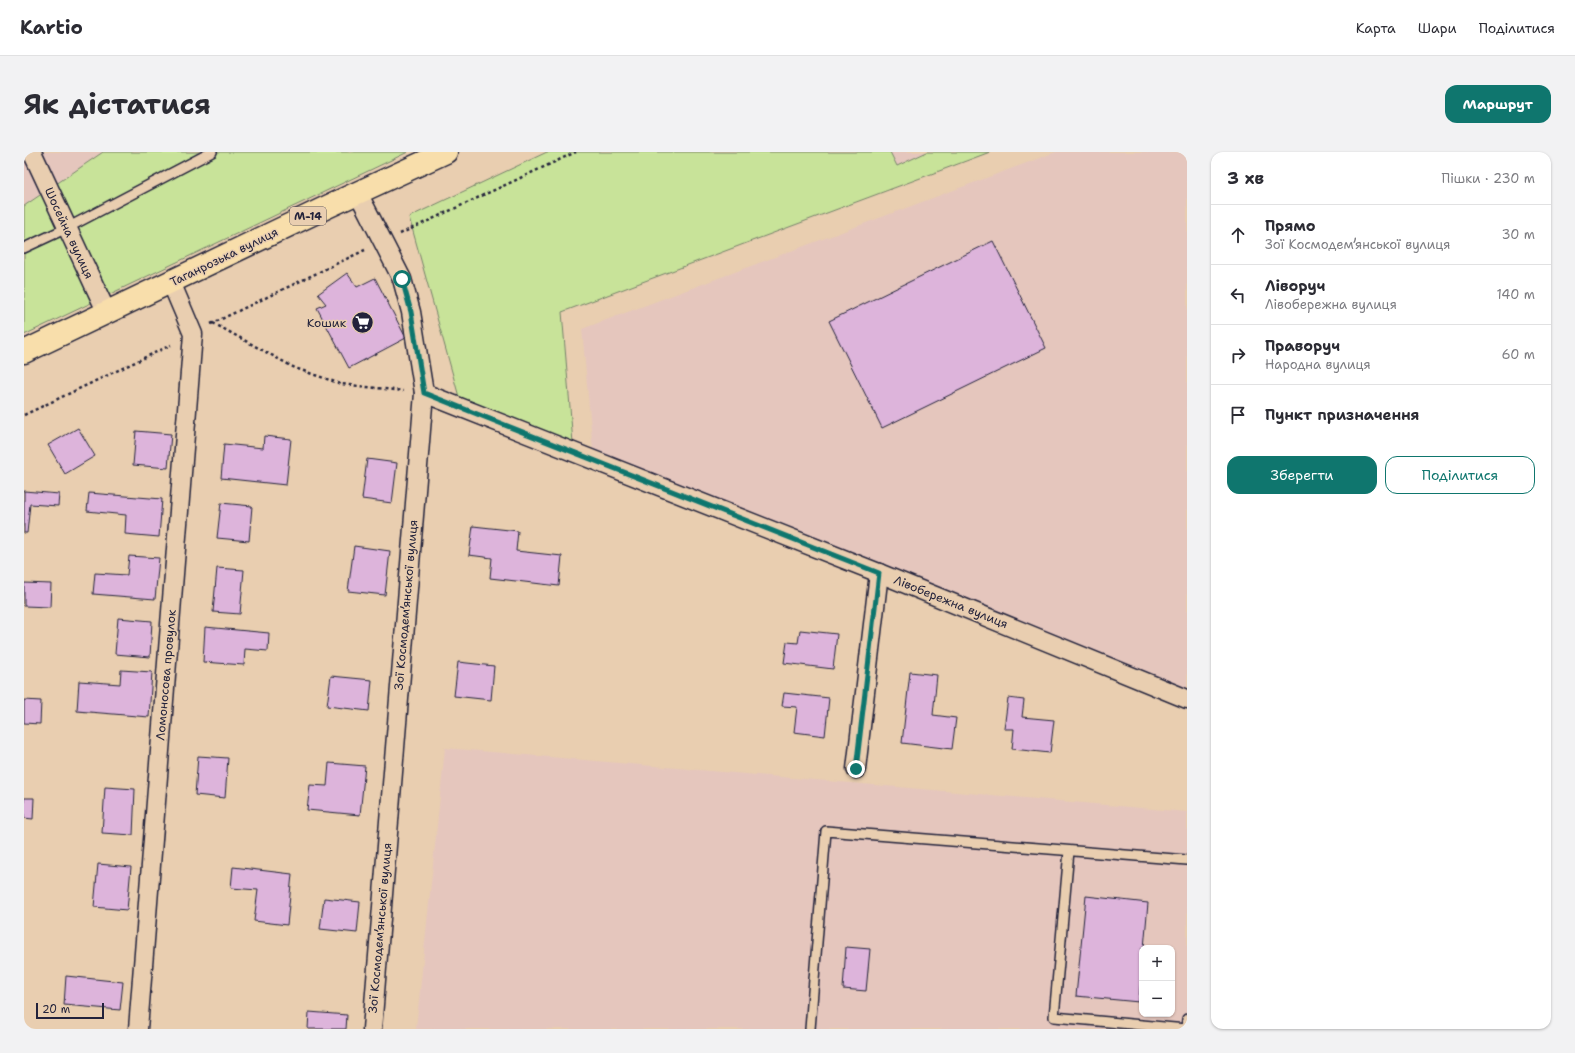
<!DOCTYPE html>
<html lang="uk">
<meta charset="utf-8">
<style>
body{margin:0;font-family:"Shantell Sans",sans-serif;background:#f2f2f3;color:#2b2b33}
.controls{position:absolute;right:12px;bottom:12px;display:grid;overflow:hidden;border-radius:8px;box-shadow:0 1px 3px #0004}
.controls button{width:36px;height:36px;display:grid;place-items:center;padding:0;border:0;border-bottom:1px solid #e1e1e2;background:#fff;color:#2b2b33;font:20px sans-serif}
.scale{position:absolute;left:12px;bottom:10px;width:68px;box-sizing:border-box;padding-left:4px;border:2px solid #22223b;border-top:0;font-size:11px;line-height:14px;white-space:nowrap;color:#22223b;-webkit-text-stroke:3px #e9ceb0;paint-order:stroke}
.stop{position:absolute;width:12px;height:12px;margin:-9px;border:3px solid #0f766e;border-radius:50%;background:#fff}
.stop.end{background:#0f766e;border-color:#fff;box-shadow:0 1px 4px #0008}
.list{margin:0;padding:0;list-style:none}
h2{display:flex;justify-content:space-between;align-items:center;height:52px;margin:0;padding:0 16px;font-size:17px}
h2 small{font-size:13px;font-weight:400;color:#7c7c81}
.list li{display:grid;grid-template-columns:26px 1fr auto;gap:12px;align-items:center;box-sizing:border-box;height:60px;padding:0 16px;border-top:1px solid #e1e1e2}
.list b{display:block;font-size:15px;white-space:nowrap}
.list p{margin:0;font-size:13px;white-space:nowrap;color:#7c7c81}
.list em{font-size:13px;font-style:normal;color:#7c7c81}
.actions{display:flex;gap:8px;padding:12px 16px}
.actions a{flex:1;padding:9px 0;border:1px solid #0f766e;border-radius:12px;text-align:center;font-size:14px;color:#0f766e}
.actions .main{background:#0f766e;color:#fff}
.icon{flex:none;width:22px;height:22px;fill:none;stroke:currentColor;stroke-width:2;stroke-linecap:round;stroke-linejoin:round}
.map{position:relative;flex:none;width:1163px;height:877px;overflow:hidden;border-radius:12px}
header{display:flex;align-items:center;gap:24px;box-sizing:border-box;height:56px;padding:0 20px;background:#fff;border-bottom:1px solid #e1e1e2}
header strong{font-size:19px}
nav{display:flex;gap:22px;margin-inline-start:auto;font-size:14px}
.intro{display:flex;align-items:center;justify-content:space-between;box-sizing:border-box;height:96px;padding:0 24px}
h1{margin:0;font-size:28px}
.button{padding:10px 18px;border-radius:12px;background:#0f766e;color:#fff;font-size:14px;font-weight:700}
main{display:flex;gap:24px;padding:0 24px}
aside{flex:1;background:#fff;border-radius:12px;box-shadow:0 1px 3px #0004}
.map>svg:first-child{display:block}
.built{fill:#e5c6bd;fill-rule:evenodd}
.green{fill:#c8e399;stroke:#75826a}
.building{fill:#ddb4db;stroke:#22223b}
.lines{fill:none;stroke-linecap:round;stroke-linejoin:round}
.service-casing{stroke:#22223b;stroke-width:12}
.minor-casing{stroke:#22223b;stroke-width:21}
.trunk-casing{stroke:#22223b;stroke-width:25}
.path{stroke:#22223b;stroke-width:2.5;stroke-dasharray:3 3;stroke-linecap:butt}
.service{stroke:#e9ceb0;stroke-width:9}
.minor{stroke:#e9ceb0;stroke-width:18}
.trunk{stroke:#f8deab;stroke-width:22}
.route{stroke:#0f766e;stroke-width:5}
.labels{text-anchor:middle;stroke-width:3;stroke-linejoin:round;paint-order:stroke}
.shield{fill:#e9ceb0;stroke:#5e565e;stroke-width:1}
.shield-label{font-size:11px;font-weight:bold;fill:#22223b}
.street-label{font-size:12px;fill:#22223b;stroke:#e9ceb0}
.poi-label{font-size:12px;fill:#22223b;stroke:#e9ceb0;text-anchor:end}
</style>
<header>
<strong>Kartio</strong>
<nav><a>Карта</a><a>Шари</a><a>Поділитися</a></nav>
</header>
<div class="intro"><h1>Як дістатися</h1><a class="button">Маршрут</a></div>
<main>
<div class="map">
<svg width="1163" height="877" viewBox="0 0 1163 877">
<rect width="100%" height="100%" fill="#e9ceb0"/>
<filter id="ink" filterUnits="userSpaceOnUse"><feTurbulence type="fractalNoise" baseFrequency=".025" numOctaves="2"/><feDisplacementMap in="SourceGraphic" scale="8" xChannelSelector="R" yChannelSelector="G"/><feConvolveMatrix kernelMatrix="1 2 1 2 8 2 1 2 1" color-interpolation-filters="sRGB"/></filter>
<g filter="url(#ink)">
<g class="built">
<path d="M0 0H79L0 54Z"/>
<path d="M866 0H903L873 14Z"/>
<path d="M1032 0H1163V538L569 299 558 177Z"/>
<path d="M421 596 1163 660V877H392ZM1118 796H1148V862H1118Z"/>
</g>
<g class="green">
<path d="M79 0H384L0 183V54Z"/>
<path d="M523 0H866L873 14 903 0H966L538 160 549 291 435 245 385 65Z"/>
</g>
<g class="building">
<path d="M969 89 1022 196 858 276 805 169Z"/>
<path d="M323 121 333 135 351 126 382 186 325 216 293 156 302 152 294 142Z"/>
<path d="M54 276 71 304 41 322 24 293Z"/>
<path d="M112 279 147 282 144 316 109 313Z"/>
<path d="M240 284 267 287 262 333 197 326 200 292 239 296Z"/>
<path d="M343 307 373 311 368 351 338 347Z"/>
<path d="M0 339 35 342 34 354 6 352 3 381H0Z"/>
<path d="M65 341 138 347 135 385 101 382 102 363 63 359Z"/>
<path d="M197 351 228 354 225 389 193 386Z"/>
<path d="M449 374 494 379 492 399 538 404 535 434 466 426 468 406 445 403Z"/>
<path d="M330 394 366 399 361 443 324 439Z"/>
<path d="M105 404 135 406 131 447 69 442 71 421 103 423Z"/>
<path d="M193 416 220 418 216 462 189 460Z"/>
<path d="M0 431 27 432 26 455 0 454Z"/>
<path d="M94 466 128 469 126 505 91 502Z"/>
<path d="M181 475 245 481 244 499 221 497 220 513 179 510Z"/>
<path d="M776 478 813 482 809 517 760 511 763 490 774 491Z"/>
<path d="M434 510 470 514 467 548 430 544Z"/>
<path d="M97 518 128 520 125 565 53 559 55 529 96 532Z"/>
<path d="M886 520 913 523 909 563 932 566 928 597 878 591Z"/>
<path d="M307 524 348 528 345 559 303 554Z"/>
<path d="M760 541 805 546 801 584 770 580 773 555 758 554Z"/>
<path d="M984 546 1000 548 998 565 1030 568 1026 601 988 597 990 577H980Z"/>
<path d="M0 548 17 549 16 572 0 571Z"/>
<path d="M174 604 204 606 201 646 171 643Z"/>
<path d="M305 611 341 614 336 663 283 658 286 633 303 634Z"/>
<path d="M81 635 111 637 109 683 78 681Z"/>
<path d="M0 646H10L9 667 0 666Z"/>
<path d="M74 712 107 715 103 758 70 755Z"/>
<path d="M209 715 268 722 263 773 230 769 234 738 207 736Z"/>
<path d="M1062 744 1124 751 1120 796H1118V815L1115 850 1052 844Z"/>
<path d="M300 746 336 750 333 781 296 777Z"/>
<path d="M822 795 846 797 842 839 819 837Z"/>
<path d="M42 824 99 830 96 858 40 853Z"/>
<path d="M285 860 323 863 322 877H284Z"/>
</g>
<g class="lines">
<defs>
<g id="service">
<path d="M0 96 43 76 188 0"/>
<path d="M1045 699 1030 865 1162 877 1163 867"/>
<path d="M786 877 802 679 1163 708"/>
</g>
<g id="minor">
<path d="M8 0 83 161"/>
<path d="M334 41 378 127 387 160 400 241 348 877"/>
<path d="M400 241 855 421 1163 547"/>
<path d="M832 617 855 421"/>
<path d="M114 877 169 182 147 130"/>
</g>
<path id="trunk" d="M0 200 305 54 422 0"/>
</defs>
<use href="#service" class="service-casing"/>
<use href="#minor" class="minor-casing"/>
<use href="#trunk" class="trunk-casing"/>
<g class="path">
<path d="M376 82 552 0"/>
<path d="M189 171 271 216 317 232 379 239"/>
<path d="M187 172 341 98"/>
<path d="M0 263 147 193"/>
</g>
<use href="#service" class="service"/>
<use href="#minor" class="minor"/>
<use href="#trunk" class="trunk"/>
</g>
</g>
<g class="lines" filter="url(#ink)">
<path class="route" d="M378 127 387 160 400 241 855 421 832 617"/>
</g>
<defs>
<symbol id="supermarket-disc" viewBox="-11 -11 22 22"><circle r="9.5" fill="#22223b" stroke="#e9ceb0"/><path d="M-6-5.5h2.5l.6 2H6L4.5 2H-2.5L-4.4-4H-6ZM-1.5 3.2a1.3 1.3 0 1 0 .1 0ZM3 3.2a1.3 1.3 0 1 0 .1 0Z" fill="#fff"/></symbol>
</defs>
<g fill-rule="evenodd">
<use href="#supermarket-disc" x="326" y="158" width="25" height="25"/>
</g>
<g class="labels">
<rect class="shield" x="266" y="55" width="36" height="18" rx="3"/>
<g class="shield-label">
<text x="284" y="68">М-14</text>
</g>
<g class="street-label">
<text transform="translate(45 81) rotate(65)" y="4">Шосейна вулиця</text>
<text transform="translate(200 105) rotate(-26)" y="4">Таганрозька вулиця</text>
<text transform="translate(927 450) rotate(22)" y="4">Лівобережна вулиця</text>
<text transform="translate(382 453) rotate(-85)" y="4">Зої Космодем’янської вулиця</text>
<text transform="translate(142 523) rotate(-85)" y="4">Ломоносова провулок</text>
<text transform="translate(356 776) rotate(-85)" y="4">Зої Космодем’янської вулиця</text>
</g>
<g class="poi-label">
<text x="322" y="175">Кошик</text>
</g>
</g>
</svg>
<div class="controls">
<button>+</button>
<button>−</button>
</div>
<div class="scale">20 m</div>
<div class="stop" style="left:378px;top:127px"></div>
<div class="stop end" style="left:832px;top:617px"></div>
</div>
<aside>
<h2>3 хв<small>Пішки · 230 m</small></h2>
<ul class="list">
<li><svg class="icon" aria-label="ahead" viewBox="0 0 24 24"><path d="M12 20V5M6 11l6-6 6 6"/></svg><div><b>Прямо</b><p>Зої Космодем’янської вулиця</p></div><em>30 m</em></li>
<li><svg class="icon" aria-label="left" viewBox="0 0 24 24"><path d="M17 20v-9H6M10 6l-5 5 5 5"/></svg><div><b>Ліворуч</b><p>Лівобережна вулиця</p></div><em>140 m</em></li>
<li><svg class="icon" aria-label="right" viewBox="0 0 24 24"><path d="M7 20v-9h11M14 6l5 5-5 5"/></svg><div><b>Праворуч</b><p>Народна вулиця</p></div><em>60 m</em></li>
<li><svg class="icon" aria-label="arrive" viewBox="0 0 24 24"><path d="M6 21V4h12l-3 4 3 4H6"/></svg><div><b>Пункт призначення</b></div></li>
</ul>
<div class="actions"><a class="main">Зберегти</a><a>Поділитися</a></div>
</aside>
</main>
